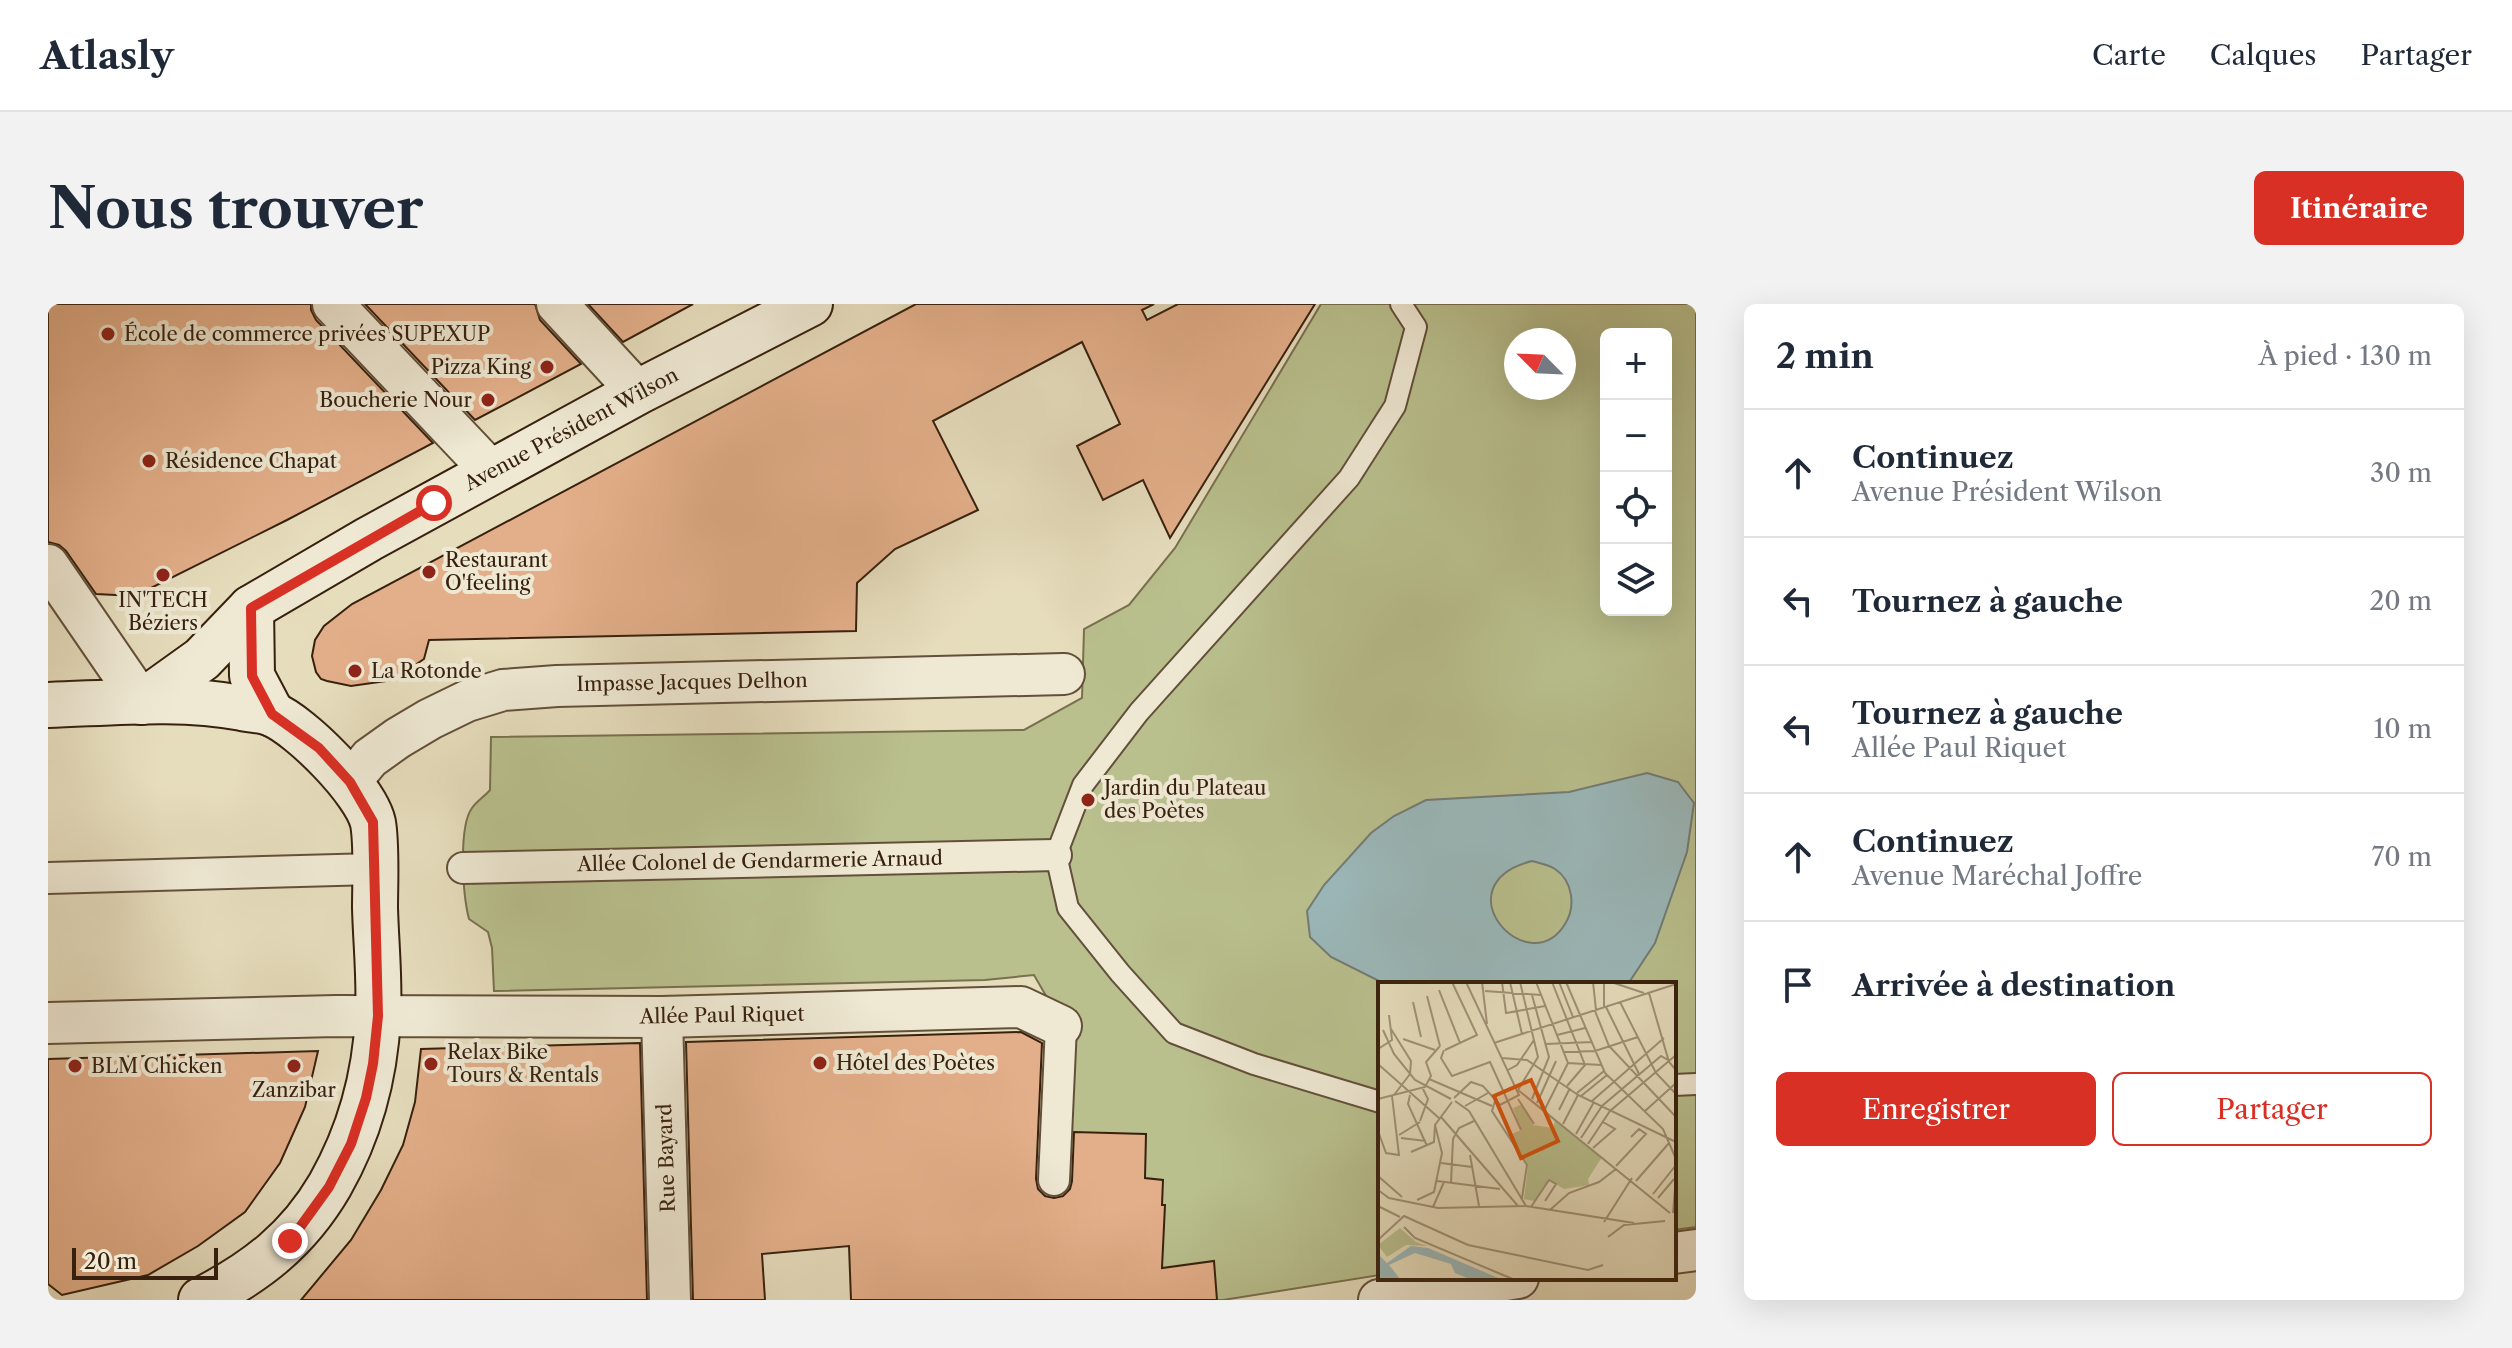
<!DOCTYPE html>
<html lang="fr">
<meta charset="utf-8">
<style>
body{margin:0;font-family:"Libre Caslon Text",serif;background:#f2f2f3;color:#1f2937}
.controls{position:absolute;right:24px;top:24px;display:grid;overflow:hidden;border-radius:12px;box-shadow:0 8px 32px #0002}
.controls button{width:72px;height:72px;display:grid;place-items:center;padding:0;border:0;border-bottom:2px solid #e0e1e3;background:#fff;color:#1f2937;font:40px sans-serif}
.compass{position:absolute;left:1456px;top:24px;width:72px;height:72px;border-radius:50%;background:#fff;box-shadow:0 8px 32px #0002;rotate:294deg}
.scale{position:absolute;left:24px;bottom:20px;width:146px;box-sizing:border-box;padding-left:8px;border:4px solid #37210e;border-top:0;font-size:22px;line-height:28px;white-space:nowrap;color:#37210e;-webkit-text-stroke:6px #efe9d4;paint-order:stroke}
.stop{position:absolute;width:24px;height:24px;margin:-18px;border:6px solid #d93025;border-radius:50%;background:#fff}
.stop.end{background:#d93025;border-color:#fff;box-shadow:0 2px 8px #0008}
.list{margin:0;padding:0;list-style:none}
h2{display:flex;justify-content:space-between;align-items:center;height:104px;margin:0;padding:0 32px;font-size:34px}
h2 small{font-size:26px;font-weight:400;color:#747a83}
.list li{display:grid;grid-template-columns:52px 1fr auto;gap:24px;align-items:center;box-sizing:border-box;height:128px;padding:0 32px;border-top:2px solid #e0e1e3}
.list b{display:block;font-size:30px;white-space:nowrap}
.list p{margin:0;font-size:26px;white-space:nowrap;color:#747a83}
.list em{font-size:26px;font-style:normal;color:#747a83}
.actions{display:flex;gap:16px;padding:24px 32px}
.actions a{flex:1;padding:18px 0;border:2px solid #d93025;border-radius:12px;text-align:center;font-size:28px;color:#d93025}
.actions .main{background:#d93025;color:#fff}
.icon{flex:none;width:44px;height:44px;fill:none;stroke:currentColor;stroke-width:2;stroke-linecap:round;stroke-linejoin:round}
.map{position:relative;flex:none;width:1648px;height:996px;overflow:hidden;border-radius:12px}
header{display:flex;align-items:center;gap:48px;box-sizing:border-box;height:112px;padding:0 40px;background:#fff;border-bottom:2px solid #e0e1e3}
header strong{font-size:38px}
nav{display:flex;gap:44px;margin-inline-start:auto;font-size:28px}
.intro{display:flex;align-items:center;justify-content:space-between;box-sizing:border-box;height:192px;padding:0 48px}
h1{margin:0;font-size:56px}
.button{padding:20px 36px;border-radius:12px;background:#d93025;color:#fff;font-size:28px;font-weight:700}
main{display:flex;gap:48px;padding:0 48px}
aside{flex:1;background:#fff;border-radius:12px;box-shadow:0 8px 32px #0002}
.map>svg:first-child{display:block}
.green{fill:#b9c08e;stroke:#78704e;stroke-width:2;fill-rule:evenodd}
.water{fill:#9bb9bb;stroke:#737c76;stroke-width:2;fill-rule:evenodd}
.building{fill:#e3af8a;stroke:#37210e;stroke-width:2}
.lines{fill:none;stroke-linecap:round;stroke-linejoin:round}
.service-casing{stroke:#63503a;stroke-width:24}
.pedestrian-casing{stroke:#63503a;stroke-width:34}
.minor-casing{stroke:#63503a;stroke-width:44}
.secondary-casing{stroke:#37210e;stroke-width:48}
.service{stroke:#efe9d4;stroke-width:20}
.pedestrian{stroke:#efe9d4;stroke-width:30}
.minor{stroke:#efe9d4;stroke-width:40}
.secondary{stroke:#efe9d4;stroke-width:44}
.route{stroke:#d93025;stroke-width:10}
.poi-dot{fill:#8f2418;stroke:#efe9d4;stroke-width:3}
.labels{text-anchor:middle;stroke-width:8;stroke-linejoin:round;paint-order:stroke}
.poi-label{font-size:20px;fill:#37210e;stroke:#efe9d4;text-anchor:start}
.street-label{font-size:20px;fill:#37210e;stroke:#efe9d4}
.inset-road{fill:none;stroke:#a09277;stroke-width:2}
.view{fill:#d6530c;fill-opacity:0.15;stroke:#d6530c;stroke-width:4}
.inset-edge{fill:none;stroke:#37210e;stroke-width:4}
</style>
<header>
<strong>Atlasly</strong>
<nav><a>Carte</a><a>Calques</a><a>Partager</a></nav>
</header>
<div class="intro"><h1>Nous trouver</h1><a class="button">Itinéraire</a></div>
<main>
<div class="map">
<svg width="1648" height="996" viewBox="0 0 1648 996">
<rect width="100%" height="100%" fill="#e6ddbd"/>
<filter id="stains"><feTurbulence type="fractalNoise" baseFrequency=".0025" numOctaves="4"/><feColorMatrix values="0 0 0 0 .2 0 0 0 0 .09 0 0 0 0 .02 0 0 0 .5 -.17"/></filter>
<radialGradient id="worn" r=".72"><stop offset=".6" stop-color="#630" stop-opacity="0"/><stop offset="1" stop-color="#630" stop-opacity=".3"/></radialGradient>
<path class="green" d="M1273 0H1648V923L1626 926V680H1332V971L1175 996H1018L1025 748 1028 707 1005 704 986 671 937 676 446 687 444 644 440 628 421 615C415 592 410 523 424 504 429 497 437 492 442 486L443 433 976 426 1034 394 1036 325 1081 301 1127 244ZM1558 30H1618V306H1558ZM1468 36H1516V84H1468Z"/>
<path class="water" d="M1599 469 1630 478 1646 499 1639 548 1607 639 1580 680H1337L1283 653 1262 633 1259 607 1276 581 1323 529 1346 512 1378 496 1521 488ZM1484 557C1492 559 1501 561 1507 565 1525 577 1528 603 1517 620 1480 680 1391 581 1484 557Z"/>
<g class="building">
<path d="M0 0H263V6L268 16 385 139 239 216 87 292 48 290 18 247 11 241 0 238Z"/>
<path d="M317 0H487L492 16 533 60 427 116Z"/>
<path d="M540 0H645L575 38Z"/>
<path d="M868 0H1106L1094 6 1099 16 1130 0H1267L1122 234 1095 176 1055 196 1029 142 1072 120 1034 38 885 117 930 206 847 245 809 279 808 327 381 336 376 355 345 376 303 382 279 377 273 375 268 368 264 352 267 336 276 322 304 300Z"/>
<path d="M973 728 994 739 988 875 990 885 997 892 1006 894 1015 892 1022 885 1024 877 1026 828 1098 830 1097 874 1115 876 1114 901H1117L1114 964 1166 957 1169 996H803L801 942 714 950 717 996H645L638 738Z"/>
<path d="M592 739 599 996H253L303 936 333 886 355 841 367 798 373 745Z"/>
<path d="M270 747 257 803 232 859 197 908 150 942 100 971 14 991 0 980V755Z"/>
</g>
<g class="lines">
<defs>
<g id="service">
<path d="M1626 781 1648 780"/>
<path d="M1332 798 1206 760 1126 729 1072 669 1020 604 1008 551 1035 481 1091 408 1301 174 1347 102 1368 23 1353 0"/>
</g>
<g id="pedestrian">
<path d="M415 564 1008 551"/>
<path d="M0 574 326 565"/>
<path d="M1006 876 1013 722"/>
</g>
<g id="minor">
<path d="M285 0 444 168"/>
<path d="M509 0 590 88"/>
<path d="M0 261 94 398"/>
<path d="M302 478 322 454 350 434 382 415 419 397 455 386 509 382 1016 370"/>
<path d="M614 713 622 996"/>
<path d="M0 719 288 712 614 713 973 703 1013 722"/>
<path d="M1626 949 1648 946"/>
<path d="M1331 996 1470 974"/>
</g>
<g id="secondary">
<path d="M203 304 204 372 224 410"/>
<path d="M94 398 154 355 203 304 321 235 590 88 762 0"/>
<path d="M0 401C64 399 131 392 194 404 203 406 215 406 224 410 253 422 318 487 325 519 329 541 327 581 327 604 328 640 332 677 330 713 327 772 311 830 282 881 250 936 208 968 153 996"/>
</g>
</defs>
<use href="#service" class="service-casing"/>
<use href="#pedestrian" class="pedestrian-casing"/>
<use href="#minor" class="minor-casing"/>
<use href="#secondary" class="secondary-casing"/>
<use href="#service" class="service"/>
<use href="#pedestrian" class="pedestrian"/>
<use href="#minor" class="minor"/>
<use href="#secondary" class="secondary"/>
</g>
<g class="lines">
<path class="route" d="M242 937 281 883 303 840 318 794 325 760 330 712 325 518 302 478 271 444 224 410 204 372 203 304 386 199"/>
</g>
<g class="poi-dot">
<circle cx="60" cy="30" r="8"/>
<circle cx="499" cy="63" r="8"/>
<circle cx="440" cy="96" r="8"/>
<circle cx="101" cy="157" r="8"/>
<circle cx="381" cy="268" r="8"/>
<circle cx="115" cy="271" r="8"/>
<circle cx="307" cy="367" r="8"/>
<circle cx="1040" cy="496" r="8"/>
<circle cx="772" cy="759" r="8"/>
<circle cx="383" cy="760" r="8"/>
<circle cx="27" cy="762" r="8"/>
<circle cx="246" cy="762" r="8"/>
</g>
<g class="labels">
<g class="poi-label">
<text x="76" y="37">École de commerce privées SUPEXUP</text>
<text x="483" y="70" text-anchor="end">Pizza King</text>
<text x="424" y="103" text-anchor="end">Boucherie Nour</text>
<text x="117" y="164">Résidence Chapat</text>
<text x="397" y="263">Restaurant<tspan x="397" dy="23">O'feeling</tspan></text>
<text x="115" y="303" text-anchor="middle">IN'TECH<tspan x="115" dy="23">Béziers</tspan></text>
<text x="323" y="374">La Rotonde</text>
<text x="1056" y="491">Jardin du Plateau<tspan x="1056" dy="23">des Poètes</tspan></text>
<text x="399" y="755">Relax Bike<tspan x="399" dy="23">Tours &amp; Rentals</tspan></text>
<text x="788" y="766">Hôtel des Poètes</text>
<text x="43" y="769">BLM Chicken</text>
<text x="246" y="793" text-anchor="middle">Zanzibar</text>
</g>
<g class="street-label">
<text transform="translate(523 125) rotate(-28)" y="7">Avenue Président Wilson</text>
<text transform="translate(644 378) rotate(-1)" y="7">Impasse Jacques Delhon</text>
<text transform="translate(712 557) rotate(-1)" y="7">Allée Colonel de Gendarmerie Arnaud</text>
<text transform="translate(674 711) rotate(-1)" y="7">Allée Paul Riquet</text>
<text transform="translate(618 854) rotate(-92)" y="7">Rue Bayard</text>
</g>
</g>
<g transform="translate(1330 678)">
<rect width="298" height="298" fill="#e6ddbd"/>
<path d="M144 122 155 143 175 146 177 138 224 175 210 197 211 203 186 207 172 198 156 219 146 217 150 184 132 153 143 148 135 126ZM22 246 38 260 49 264 28 263 9 275 0 263Z" fill="#b9c08e"/>
<path d="M33 264 50 266 125 298H94L77 291 73 282 37 271 11 283 23 298H0V272L9 281Z" fill="#9bb9bb"/>
<path class="inset-road" d="M104 0 109 42M124 0 128 31 167 24M132 0 144 52M158 0 190 81M174 0 207 83 189 104M181 0 195 35M188 0 227 91 285 147 298 177M215 0 218 28M226 0V25M233 0 266 11M61 8 82 61M107 9 163 13M271 11 291 80 298 88M154 13 171 75 154 117M49 14 62 64M35 20 43 55M242 20 278 91 298 112M228 25 261 92M217 29 231 64 298 135M13 47 33 79 32 92 16 113M5 48 16 72 37 98 73 117M179 53 207 46M25 57 57 68M116 61 298 2M168 62 214 60M0 67 14 58 11 33M66 68 63 76 74 94 112 80 143 148M67 68 99 53 74 0M186 70 217 69 260 55M124 76 149 78 200 113 298 160M190 81 223 83M0 82 61 136M130 88 139 83 156 58M51 97 114 124M140 108 160 75 142 0M140 108 292 231M199 111 226 89M32 113 30 122 49 164M203 114 229 93M76 116 93 100 105 104 122 123 141 113 88 0M0 117 47 105 53 94 48 80 62 64M140 117 156 142M77 119 91 129 148 224M117 119 114 129 149 183 144 216M214 119 286 56M159 121 178 79M87 124 110 111M167 127 190 81M181 128 192 106M267 129 298 101M63 135 140 224M42 139 50 117 44 105M185 142 200 113M0 149 8 171 21 173 14 114M198 152 216 120M21 153 42 140M23 156 48 159M203 156 224 124 283 74 290 78M210 162 232 129 298 73M215 166 237 147 225 140M33 170 56 160 57 143M92 173 101 224M63 181 94 185M238 184 268 152 261 147 253 155M0 194 24 215M59 199 122 207M258 199 291 161M73 201 75 157 81 146 96 139M0 208 11 216 60 226 148 224 256 241M275 212 298 183M280 216 296 197M39 218 56 210 64 171 57 143 74 120M0 224 22 235M55 225 66 200M153 225 171 198 178 202 167 219M172 228 191 211 221 200 238 187M295 231 298 196M226 240 254 196M26 245 37 256 137 298M230 255 246 243 287 239M0 258 26 234 90 263 210 288 225 283"/>
<path class="view" d="M153 98 180 159 143 176 116 114Z"/>
<rect width="298" height="298" class="inset-edge"/>
</g>
<rect width="100%" height="100%" filter="url(#stains)"/>
<rect width="100%" height="100%" fill="url(#worn)"/>
</svg>
<div class="controls">
<button>+</button>
<button>−</button>
<button><svg class="icon" aria-label="locate" viewBox="0 0 24 24"><circle cx="12" cy="12" r="6"/><path d="M12 2v4M12 18v4M2 12h4M18 12h4"/></svg></button>
<button><svg class="icon" aria-label="layers" viewBox="0 0 24 24"><path d="M12 4l9 5-9 5-9-5zM3 14l9 5 9-5"/></svg></button>
</div>
<svg class="compass" viewBox="-18 -18 36 36"><path d="M0-13l5 13h-10z" fill="#e53935"/><path d="M0 13l5-13h-10z" fill="#747a83"/></svg>
<div class="scale">20 m</div>
<div class="stop" style="left:386px;top:199px"></div>
<div class="stop end" style="left:242px;top:937px"></div>
</div>
<aside>
<h2>2 min<small>À pied · 130 m</small></h2>
<ul class="list">
<li><svg class="icon" aria-label="ahead" viewBox="0 0 24 24"><path d="M12 20V5M6 11l6-6 6 6"/></svg><div><b>Continuez</b><p>Avenue Président Wilson</p></div><em>30 m</em></li>
<li><svg class="icon" aria-label="left" viewBox="0 0 24 24"><path d="M17 20v-9H6M10 6l-5 5 5 5"/></svg><div><b>Tournez à gauche</b></div><em>20 m</em></li>
<li><svg class="icon" aria-label="left" viewBox="0 0 24 24"><path d="M17 20v-9H6M10 6l-5 5 5 5"/></svg><div><b>Tournez à gauche</b><p>Allée Paul Riquet</p></div><em>10 m</em></li>
<li><svg class="icon" aria-label="ahead" viewBox="0 0 24 24"><path d="M12 20V5M6 11l6-6 6 6"/></svg><div><b>Continuez</b><p>Avenue Maréchal Joffre</p></div><em>70 m</em></li>
<li><svg class="icon" aria-label="arrive" viewBox="0 0 24 24"><path d="M6 21V4h12l-3 4 3 4H6"/></svg><div><b>Arrivée à destination</b></div></li>
</ul>
<div class="actions"><a class="main">Enregistrer</a><a>Partager</a></div>
</aside>
</main>
